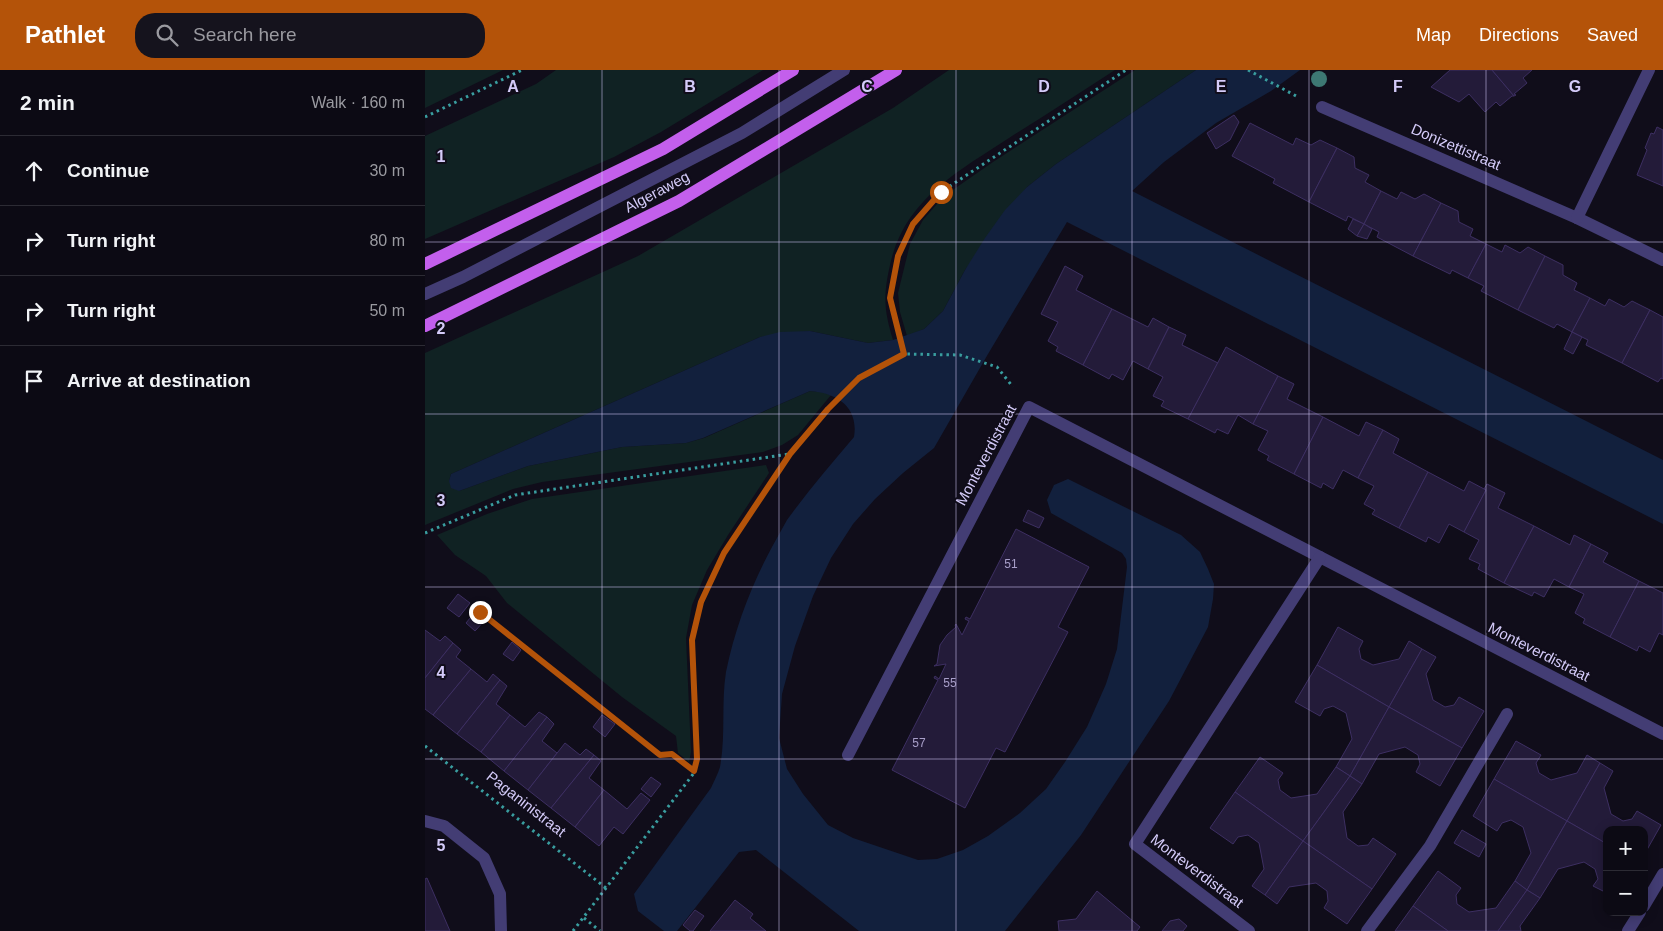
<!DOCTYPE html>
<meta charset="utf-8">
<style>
body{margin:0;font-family:Helvetica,sans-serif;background:#15131d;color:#f1f3f6}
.controls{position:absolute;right:15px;bottom:15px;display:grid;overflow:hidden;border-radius:10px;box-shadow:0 2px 12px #0003}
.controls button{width:45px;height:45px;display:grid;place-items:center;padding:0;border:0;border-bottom:1px solid #2c2b34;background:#0c0a14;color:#f1f3f6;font:25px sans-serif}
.stop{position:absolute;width:15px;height:15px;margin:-11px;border:4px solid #b45309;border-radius:50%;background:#fff}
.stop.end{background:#b45309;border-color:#fff;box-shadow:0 1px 5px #0008}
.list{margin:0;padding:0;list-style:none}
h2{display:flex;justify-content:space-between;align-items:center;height:65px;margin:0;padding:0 20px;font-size:21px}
h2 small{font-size:16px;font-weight:400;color:#9a9aa0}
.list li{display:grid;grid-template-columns:32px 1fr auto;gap:15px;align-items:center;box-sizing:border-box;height:70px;padding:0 20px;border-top:1px solid #2c2b34}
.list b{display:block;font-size:19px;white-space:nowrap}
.list em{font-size:16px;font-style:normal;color:#9a9aa0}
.icon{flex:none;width:28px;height:28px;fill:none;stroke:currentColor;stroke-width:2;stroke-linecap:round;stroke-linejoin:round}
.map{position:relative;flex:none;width:1238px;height:861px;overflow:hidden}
header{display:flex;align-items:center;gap:30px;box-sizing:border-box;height:70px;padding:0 25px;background:#b45309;color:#fff}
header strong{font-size:24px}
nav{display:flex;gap:28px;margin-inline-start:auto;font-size:18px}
.search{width:350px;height:45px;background:#15131d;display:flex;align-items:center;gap:12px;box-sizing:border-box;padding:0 18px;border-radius:20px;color:#9a9aa0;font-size:19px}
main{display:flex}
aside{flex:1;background:#0c0a14}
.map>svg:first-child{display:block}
.green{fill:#102223}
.water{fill:#12203d}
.building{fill:#231b39;stroke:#3d2f62}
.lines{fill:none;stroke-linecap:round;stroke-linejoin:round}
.path{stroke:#399d9f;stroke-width:3;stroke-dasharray:2.5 4;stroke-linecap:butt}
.minor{stroke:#433d74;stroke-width:12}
.major{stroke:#c35fec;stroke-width:12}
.tree{fill:#3d7873}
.route{stroke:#b45309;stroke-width:6}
.grid{fill:none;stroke:#d4cbf9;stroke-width:1;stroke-opacity:0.55}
.labels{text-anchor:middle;stroke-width:4;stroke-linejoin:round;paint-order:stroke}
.number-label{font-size:12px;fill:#a89fc9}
.street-label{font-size:15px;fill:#d4cbf9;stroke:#100d1a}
.grid-label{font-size:16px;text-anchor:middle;font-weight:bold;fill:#d4cbf9;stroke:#100d1a;stroke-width:4;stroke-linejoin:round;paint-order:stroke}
</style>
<header>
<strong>Pathlet</strong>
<div class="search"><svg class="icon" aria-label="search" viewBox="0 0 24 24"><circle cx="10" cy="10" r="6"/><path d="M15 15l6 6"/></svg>Search here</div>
<nav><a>Map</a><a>Directions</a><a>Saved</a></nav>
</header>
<main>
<aside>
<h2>2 min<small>Walk · 160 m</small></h2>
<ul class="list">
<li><svg class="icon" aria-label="ahead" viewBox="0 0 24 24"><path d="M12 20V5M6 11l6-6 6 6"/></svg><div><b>Continue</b></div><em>30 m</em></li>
<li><svg class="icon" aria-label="right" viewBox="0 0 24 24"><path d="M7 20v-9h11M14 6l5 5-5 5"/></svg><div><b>Turn right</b></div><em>80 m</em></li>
<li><svg class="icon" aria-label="right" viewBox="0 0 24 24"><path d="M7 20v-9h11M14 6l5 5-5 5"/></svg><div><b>Turn right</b></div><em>50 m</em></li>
<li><svg class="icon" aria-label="arrive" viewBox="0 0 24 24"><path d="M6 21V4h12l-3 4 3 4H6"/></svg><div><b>Arrive at destination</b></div></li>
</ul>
</aside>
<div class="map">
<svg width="1238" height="861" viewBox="0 0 1238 861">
<rect width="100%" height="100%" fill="#100d1a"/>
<g class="green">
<path d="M0 0H78L0 38Z"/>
<path d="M131 0H338L236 62 189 87 0 169V66L111 14Z"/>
<path d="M524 0H690C655 23 619 46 584 68 532 102 479 130 465 195 458 226 459 240 468 270L443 273 385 261 335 267 26 404 24 411 34 421 103 396 197 377 261 373 279 368 385 321 397 322 406 325 373 365 357 375 338 382 117 412 88 419 0 455V283L213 186 468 38Z"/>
<path d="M710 0H771L631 94 602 117 540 200 518 241 499 259 482 266 475 242 473 223 485 174 498 150 519 126 568 92Z"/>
<path d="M341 395 344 403 303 465 282 500 267 535 261 568 266 682 264 692 253 683 251 666 197 627 82 533 61 506 30 485 12 465 62 444 107 429Z"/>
</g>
<path class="water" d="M771 0H875L846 21 791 53 739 92 707 121 1238 390V454L642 152 563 284 509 378 478 403 450 429 428 454 406 488 388 526 370 576 357 624 354 668 362 699 378 724 403 755 428 768 493 790 512 789 538 780 563 766 595 743 621 719 640 692 662 657 681 614 692 579 702 497 701 489 697 483 626 443 622 430 629 415 643 409 756 465 775 482 783 499 789 514 788 529 783 557 744 631 656 765 580 861H434L331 780 314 782 252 861H239L213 841 209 824 286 718C289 711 293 704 295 697 301 665 296 633 301 602 310 558 326 516 347 477 352 468 357 459 362 450 383 421 406 394 429 367 434 337 412 323 385 321L278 368 261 373 197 377 103 396 34 421 26 418 24 411 26 404 335 267 355 262 385 261 443 273 468 270 499 259 518 241 540 200 560 168 580 140 602 117 631 94Z"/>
<g class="building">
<path d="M1025 0H1067L1089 26H1087L1075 36 1071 32 1060 42 1044 24 1034 32 1006 17Z"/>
<path d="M1067 0H1107L1098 8 1102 13 1089 24 1091 25 1089 26Z"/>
<path d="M809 45 814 52 805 70 791 79 782 63Z"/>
<path d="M825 53 868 75 871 68 886 75 895 70 912 78 884 132 848 113 850 109 807 86Z"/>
<path d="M1232 57 1238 60V116L1212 105 1222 80 1220 78 1226 63 1229 64Z"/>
<path d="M912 78 929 87 930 98 944 105 940 112 956 121 939 154 923 146 921 151 884 132Z"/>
<path d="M956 121 972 129 976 122 990 129 999 124 1016 133 988 186 952 167 954 162 939 154Z"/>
<path d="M1016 133 1033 141 1034 152 1048 159 1045 166 1061 174 1043 208 1027 200 1025 204 988 186Z"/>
<path d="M928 149 939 154 932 166 923 159Z"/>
<path d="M939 154 947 159 942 169 932 166Z"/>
<path d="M1061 174 1077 182 1080 175 1095 183 1103 177 1120 186 1093 240 1056 221 1059 216 1043 208Z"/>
<path d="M1120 186 1138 195V205L1152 213 1149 220 1165 228 1147 262 1132 254 1129 258 1093 240Z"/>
<path d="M640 196 658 206 651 220 687 239 658 295 631 281 633 277 623 271 633 252 616 244Z"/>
<path d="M1165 228 1180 236 1184 229 1199 237 1207 231 1225 240 1197 293 1161 275 1163 270 1147 262Z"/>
<path d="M687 239 723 257 728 248 744 257 723 299 708 291 698 310 687 304 684 309 658 295Z"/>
<path d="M1225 240 1238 247V309L1236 308 1233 312 1197 293Z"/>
<path d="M744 257 761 265 757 275 793 293 763 349 736 336 739 331 728 326 738 307 723 299Z"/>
<path d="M1147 262 1157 267 1148 284 1139 279Z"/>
<path d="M801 277 853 306 828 354 813 345 803 364 792 359 790 363 763 349Z"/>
<path d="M853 306 869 314 862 329 898 347 869 404 842 390 844 386 833 380 843 361 828 354Z"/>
<path d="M898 347 934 366 941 352 958 360 933 408 918 400 908 419 898 413 896 418 869 404Z"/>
<path d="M958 360 974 369 968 383 1003 402 974 458 947 444 950 440 939 434 949 416 933 408Z"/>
<path d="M1003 402 1039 421 1044 411 1061 420 1039 462 1024 454 1014 473 1003 467 1001 472 974 458Z"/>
<path d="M1062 414 1080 423 1073 438 1109 456 1079 513 1053 499 1055 494 1044 489 1054 470 1039 462 1061 420 1059 419Z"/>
<path d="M603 440 619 448 614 458 598 451Z"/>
<path d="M1109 456 1145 475 1149 465 1166 474 1144 517 1129 509 1119 527 1109 522 1107 526 1079 513Z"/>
<path d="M591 459 664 497 633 557 643 562 580 682 571 678 540 738 467 700 513 610 509 608 510 606 514 609 521 594 509 596 512 594 515 575 522 565 531 557 530 555 531 554 537 565 544 551 540 549 541 547 545 549Z"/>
<path d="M1166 474 1183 483 1178 492 1214 511 1185 567 1158 553 1160 549 1150 543 1159 524 1144 517Z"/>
<path d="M1214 511 1238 523V565L1234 563 1225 582 1214 576 1212 581 1185 567Z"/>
<path d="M33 524 45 533 34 547 22 538Z"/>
<path d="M50 542 60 550 50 561 41 553Z"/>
<path d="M913 557 938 571 934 579 936 589 948 595 974 589 984 571 997 579 964 637 892 595Z"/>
<path d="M0 560 15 571 20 566 28 573 0 608Z"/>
<path d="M87 572 96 580 88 591 78 584Z"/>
<path d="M28 573 36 580 31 587 46 599 8 645 0 639V608Z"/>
<path d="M997 579 1011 587 1001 604 1008 630 1020 637 1029 635 1034 627 1059 641 1037 678 964 637Z"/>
<path d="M892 595 964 637 925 706 911 697 927 669 921 643 908 636 899 639 895 646 870 632Z"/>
<path d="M46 599 62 612 68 604 75 610 32 664 8 645Z"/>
<path d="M75 610 82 616 71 634 85 645 56 682 32 664Z"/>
<path d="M964 637 1037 678 1015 716 991 702 995 694 993 685 980 677 954 684 937 714 925 706Z"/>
<path d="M114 642 122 647 79 701 56 682 85 645 100 657Z"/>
<path d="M177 645 190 654 180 667 168 657Z"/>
<path d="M122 647 129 654 117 671 132 683 103 720 79 701Z"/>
<path d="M1091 671 1116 685 1111 693 1114 703 1126 710 1152 703 1162 685 1175 693 1142 751 1069 709Z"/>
<path d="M140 673 155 685 161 679 169 685 126 738 103 720Z"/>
<path d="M169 685 176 691 164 708 179 720 150 757 126 738Z"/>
<path d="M835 687 858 703 853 710 855 720 866 728 892 724 911 697 925 706 878 771 810 722Z"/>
<path d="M1175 693 1188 701 1179 718 1186 744 1198 751 1207 749 1212 741 1236 755 1219 785V760H1182V774L1142 751Z"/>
<path d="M925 706 937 714 918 742 922 768 933 776 943 775 948 768 971 784 947 819 878 771Z"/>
<path d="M226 707 236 714 226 727 216 719Z"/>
<path d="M1069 709 1142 751 1102 820 1090 811 1106 783 1098 757 1086 750 1077 753 1072 761 1048 746Z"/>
<path d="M179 720 202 739 216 723 225 730 198 764 189 757 174 776 150 757Z"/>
<path d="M810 722 878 771 840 825 827 816 839 799 834 773 823 765 813 767 808 774 785 758Z"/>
<path d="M1142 751 1182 774V823L1168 816 1173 809 1170 799 1159 792 1133 799 1115 828 1102 820Z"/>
<path d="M1037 760 1061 774 1054 787 1029 773Z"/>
<path d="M878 771 947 819 922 854 899 838 903 831 902 821 891 813 864 817 852 834 840 825Z"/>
<path d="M1013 801 1036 818 1031 825 1032 834 1044 842 1071 838 1090 811 1102 820 1073 861H1023L988 836Z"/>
<path d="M2 808 25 861H0V809Z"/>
<path d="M1102 820 1115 828 1095 856 1096 861H1073Z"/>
<path d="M672 821 715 857 712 861H634L633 851 651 849Z"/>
<path d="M310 830 328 844 325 848 341 861H285Z"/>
<path d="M988 836 1023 861H970Z"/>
<path d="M270 840 279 846 268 861H265L258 855Z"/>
<path d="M754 849 762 856 758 861H737L745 851Z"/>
</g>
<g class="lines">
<g class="path">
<path d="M823 0 873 27"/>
<path d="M0 47 97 0"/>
<path d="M479 284 465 228 473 186 488 154 516 122 701 0"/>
<path d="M0 463 90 425 364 384"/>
<path d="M55 542 235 685 247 684 269 701"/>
<path d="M0 676 181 818"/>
<path d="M159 848 175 861"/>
<path d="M148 861 269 703 272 689 267 570 276 532 299 483 365 384 392 352 434 307 479 284 535 285 572 297 588 317"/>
</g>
<g class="minor">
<path d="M897 37 1152 148 1238 190"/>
<path d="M1152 148 1224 0"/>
<path d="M0 224 38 207 317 63 419 0"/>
<path d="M423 685 604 337 1238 664"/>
<path d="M0 751 19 756 59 788 75 824 76 861"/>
<path d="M1219 836 1238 804"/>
<path d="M824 861 710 774 895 487"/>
<path d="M942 861 1005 776 1082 644"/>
<path d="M1203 861 1215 842"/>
</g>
<g class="major">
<path d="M0 194 238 79 368 0"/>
<path d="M0 256 254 131 471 0"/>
</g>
</g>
<circle class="tree" cx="894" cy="9" r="8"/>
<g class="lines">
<path class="route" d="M55 542 235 685 247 684 269 701 272 689 267 570 276 532 299 483 365 384 403 339 434 308 479 284 465 228 473 186 488 154 516 122"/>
</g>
<path class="grid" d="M177 0V861M354 0V861M531 0V861M707 0V861M884 0V861M1061 0V861M0 172H1238M0 344H1238M0 517H1238M0 689H1238"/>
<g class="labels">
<g class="number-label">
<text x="586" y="498">51</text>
<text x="525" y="617">55</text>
<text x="494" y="677">57</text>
</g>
<g class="street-label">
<text transform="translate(1031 77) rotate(23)" y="5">Donizettistraat</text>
<text transform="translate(232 122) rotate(-28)" y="5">Algeraweg</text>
<text transform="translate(561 385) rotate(-62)" y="5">Monteverdistraat</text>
<text transform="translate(1114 582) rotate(27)" y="5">Monteverdistraat</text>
<text transform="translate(101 734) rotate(38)" y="5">Paganinistraat</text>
<text transform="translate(772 801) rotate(37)" y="5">Monteverdistraat</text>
</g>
</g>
<g class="grid-label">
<text x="88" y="22">A</text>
<text x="265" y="22">B</text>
<text x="442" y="22">C</text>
<text x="619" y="22">D</text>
<text x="796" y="22">E</text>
<text x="973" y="22">F</text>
<text x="1150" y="22">G</text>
<text x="16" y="92">1</text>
<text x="16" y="264">2</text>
<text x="16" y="436">3</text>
<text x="16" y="608">4</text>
<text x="16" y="781">5</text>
</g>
</svg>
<div class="controls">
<button>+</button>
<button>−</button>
</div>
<div class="stop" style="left:516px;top:122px"></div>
<div class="stop end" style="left:55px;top:542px"></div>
</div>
</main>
